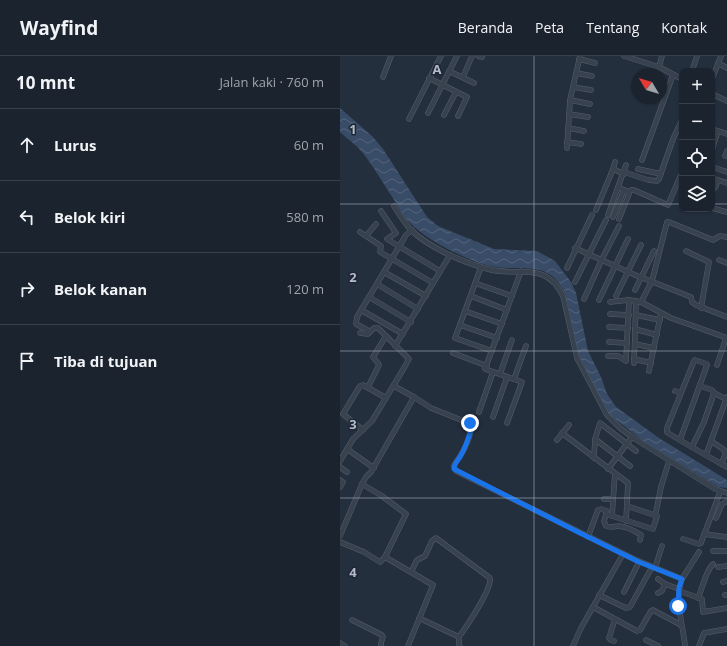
<!DOCTYPE html>
<html lang="id">
<meta charset="utf-8">
<style>
body{margin:0;font-family:"Open Sans",sans-serif;background:#282f3a;color:#f1f3f6}
.controls{position:absolute;right:12px;top:12px;display:grid;overflow:hidden;border-radius:8px;box-shadow:0 1px 3px #0004}
.controls button{width:36px;height:36px;display:grid;place-items:center;padding:0;border:0;border-bottom:1px solid #39404a;background:#1b232e;color:#f1f3f6;font:20px sans-serif}
.compass{position:absolute;left:291px;top:12px;width:36px;height:36px;border-radius:50%;background:#1b232e;box-shadow:0 1px 3px #0004;rotate:308deg}
.stop{position:absolute;width:12px;height:12px;margin:-9px;border:3px solid #1a73e8;border-radius:50%;background:#fff}
.stop.end{background:#1a73e8;border-color:#fff;box-shadow:0 1px 4px #0008}
.list{margin:0;padding:0;list-style:none}
h2{display:flex;justify-content:space-between;align-items:center;height:52px;margin:0;padding:0 16px;font-size:17px}
h2 small{font-size:13px;font-weight:400;color:#a0a4aa}
.list li{display:grid;grid-template-columns:26px 1fr auto;gap:12px;align-items:center;box-sizing:border-box;height:72px;padding:0 16px;border-top:1px solid #39404a}
.list b{display:block;font-size:15px;white-space:nowrap}
.list em{font-size:13px;font-style:normal;color:#a0a4aa}
.icon{flex:none;width:22px;height:22px;fill:none;stroke:currentColor;stroke-width:2;stroke-linecap:round;stroke-linejoin:round}
.map{position:relative;flex:none;width:387px;height:590px;overflow:hidden}
header{display:flex;align-items:center;gap:24px;box-sizing:border-box;height:56px;padding:0 20px;background:#1b232e;border-bottom:1px solid #39404a}
header strong{font-size:19px}
nav{display:flex;gap:22px;margin-inline-start:auto;font-size:14px}
main{display:flex}
aside{flex:1;background:#1b232e}
.map>svg:first-child{display:block}
.water{fill:url(#water-waves)}
.lines{fill:none;stroke-linecap:round;stroke-linejoin:round}
.minor-casing{stroke:#565f6c;stroke-width:5.5}
.minor{stroke:#38414e;stroke-width:4.5}
.route{stroke:#1a73e8;stroke-width:5}
.grid{fill:none;stroke:#b4bcc9;stroke-width:1;stroke-opacity:0.55}
.grid-label{font-size:13px;text-anchor:middle;font-weight:bold;fill:#b4bcc9;stroke:#1d2633;stroke-width:3;stroke-linejoin:round;paint-order:stroke}
</style>
<header>
<strong>Wayfind</strong>
<nav><a>Beranda</a><a>Peta</a><a>Tentang</a><a>Kontak</a></nav>
</header>
<main>
<aside>
<h2>10 mnt<small>Jalan kaki · 760 m</small></h2>
<ul class="list">
<li><svg class="icon" aria-label="ahead" viewBox="0 0 24 24"><path d="M12 20V5M6 11l6-6 6 6"/></svg><div><b>Lurus</b></div><em>60 m</em></li>
<li><svg class="icon" aria-label="left" viewBox="0 0 24 24"><path d="M17 20v-9H6M10 6l-5 5 5 5"/></svg><div><b>Belok kiri</b></div><em>580 m</em></li>
<li><svg class="icon" aria-label="right" viewBox="0 0 24 24"><path d="M7 20v-9h11M14 6l5 5-5 5"/></svg><div><b>Belok kanan</b></div><em>120 m</em></li>
<li><svg class="icon" aria-label="arrive" viewBox="0 0 24 24"><path d="M6 21V4h12l-3 4 3 4H6"/></svg><div><b>Tiba di tujuan</b></div></li>
</ul>
</aside>
<div class="map">
<svg width="387" height="590" viewBox="0 0 387 590">
<defs>
<pattern id="water-waves" width="16" height="10" patternUnits="userSpaceOnUse"><rect width="16" height="10" fill="#394c67"/><path d="M0 5q4-4 8 0t8 0" fill="none" stroke="#53647b"/></pattern>
</defs>
<rect width="100%" height="100%" fill="#242f3e"/>
<path class="water" d="M0 52 33 81 43 93 87 161 98 170 154 193 197 195 215 205 231 226 236 237 248 295 261 321 267 338 276 351 319 382 387 424V432L378 431 303 385 269 358 239 300 225 237C209 204 185 215 156 211 143 209 128 203 116 197 102 191 78 176 68 165 63 160 60 153 56 147 46 132 37 116 26 101 19 91 9 84 0 76Z"/>
<g class="lines">
<defs>
<g id="minor">
<path d="M138 0 142 1"/>
<path d="M284 0 319 11 342 23"/>
<path d="M239 3 255 7"/>
<path d="M378 7 387 12"/>
<path d="M319 11 322 0"/>
<path d="M109 15 134 27"/>
<path d="M352 15 357 0"/>
<path d="M236 17 252 20"/>
<path d="M43 21 51 0"/>
<path d="M123 21 132 0"/>
<path d="M89 22 127 41 118 60"/>
<path d="M372 23 381 0"/>
<path d="M233 31 251 34"/>
<path d="M372 38 387 45"/>
<path d="M230 44 250 48"/>
<path d="M88 57 117 0"/>
<path d="M229 58 248 61"/>
<path d="M104 59 116 36"/>
<path d="M69 63 101 0"/>
<path d="M228 72 244 75"/>
<path d="M372 73 387 78"/>
<path d="M227 86 241 88"/>
<path d="M227 92 230 44 240 0"/>
<path d="M372 94 378 75"/>
<path d="M385 100 387 95"/>
<path d="M302 104 333 19"/>
<path d="M372 111 387 116"/>
<path d="M273 113 275 106"/>
<path d="M298 113 321 118"/>
<path d="M284 116 308 124 317 125 319 123 333 83 342 64"/>
<path d="M372 122 387 127"/>
<path d="M278 131 288 136 289 138 279 163"/>
<path d="M372 132H375L378 124"/>
<path d="M288 136 291 134H294L328 149 342 116"/>
<path d="M54 150C59 158 64 166 70 173 89 192 122 206 148 213 177 222 205 203 223 240L237 302 267 359 280 372 292 381 375 433 387 437"/>
<path d="M372 152 387 156"/>
<path d="M256 154 273 113 284 118"/>
<path d="M41 155 56 177 47 183 100 215"/>
<path d="M268 159 286 109"/>
<path d="M273 161 284 134"/>
<path d="M20 176 41 190 40 196 93 227"/>
<path d="M26 180 36 168"/>
<path d="M235 192 295 219 346 239 351 241 352 246 356 249 387 261"/>
<path d="M346 195 369 206 361 252"/>
<path d="M379 204 387 207"/>
<path d="M141 211 115 282 152 295"/>
<path d="M227 212 252 159"/>
<path d="M44 216 86 240"/>
<path d="M235 226 266 164"/>
<path d="M135 227 172 240"/>
<path d="M37 228 78 253"/>
<path d="M295 234 314 195"/>
<path d="M131 240 167 254"/>
<path d="M276 240 301 189"/>
<path d="M29 241 71 266"/>
<path d="M244 243 262 203 279 170"/>
<path d="M259 244 288 183"/>
<path d="M270 246 289 244 301 246 331 262 387 282"/>
<path d="M301 246 312 225 327 166H329L373 184 380 180 387 181"/>
<path d="M21 254 63 278"/>
<path d="M125 255 162 268"/>
<path d="M270 258 289 259"/>
<path d="M296 259 320 264"/>
<path d="M120 269 157 282"/>
<path d="M269 271 288 272"/>
<path d="M295 273 317 279"/>
<path d="M29 275 16 268 17 261 66 179 72 174"/>
<path d="M269 286 287 287"/>
<path d="M295 288 314 292"/>
<path d="M55 290 110 199"/>
<path d="M113 297 147 310"/>
<path d="M268 300H278L286 305 289 244"/>
<path d="M294 303 311 307"/>
<path d="M294 307 296 245"/>
<path d="M377 309 386 282"/>
<path d="M309 315 321 257"/>
<path d="M160 318 172 284"/>
<path d="M174 323 186 290"/>
<path d="M28 331 39 309 38 307 33 301 46 280"/>
<path d="M335 335 341 337"/>
<path d="M374 337 386 343"/>
<path d="M74 341 91 352 131 368C132 382 122 398 114 409V411L116 415 294 503 342 523C334 546 343 567 345 590"/>
<path d="M139 356 153 316"/>
<path d="M153 361 167 321"/>
<path d="M167 367 182 326 145 313 181 215"/>
<path d="M23 374 3 358 20 330 23 329 46 342"/>
<path d="M222 377 288 427 286 465"/>
<path d="M255 383 290 410"/>
<path d="M217 384 229 369"/>
<path d="M340 384 367 309V308L355 304 354 305 327 372V376L328 377C348 389 367 400 387 411"/>
<path d="M371 385 383 393 386 397 381 408"/>
<path d="M352 391 364 366 374 337 372 334 360 330"/>
<path d="M7 393 34 412"/>
<path d="M366 399 387 341"/>
<path d="M254 402 255 383 260 367 296 395"/>
<path d="M0 405 13 383 32 365 64 312 69 303 38 272H34L28 278 20 277"/>
<path d="M0 411 7 416"/>
<path d="M268 413 292 381"/>
<path d="M0 424 3 426 0 431"/>
<path d="M22 428 42 440 66 458 45 501"/>
<path d="M264 443H273"/>
<path d="M316 456 321 431 329 405"/>
<path d="M269 459 313 473 317 460 287 450"/>
<path d="M272 460 275 417"/>
<path d="M376 462 382 448 387 445"/>
<path d="M364 478 387 481"/>
<path d="M0 480 22 428 26 421 31 416 74 341 54 330"/>
<path d="M248 481 258 454 261 453 267 455 264 465 266 470C272 472 274 470 279 470 286 471 295 475 301 479L300 484"/>
<path d="M343 483 359 488 361 487 380 436"/>
<path d="M0 486 24 496 40 506 45 501 93 529 68 590"/>
<path d="M373 495H387"/>
<path d="M378 511 387 510"/>
<path d="M315 512 322 490"/>
<path d="M71 516 77 504 85 500 92 485 96 482 150 522C152 533 126 571 119 581"/>
<path d="M318 523 325 528 339 533"/>
<path d="M342 523 359 496"/>
<path d="M383 526 387 525"/>
<path d="M339 535 362 543 363 556 387 552"/>
<path d="M284 536 299 506"/>
<path d="M318 537 322 535 325 528"/>
<path d="M259 539 286 552 290 551 312 511"/>
<path d="M385 539H387"/>
<path d="M358 542C363 531 365 516 373 508"/>
<path d="M253 551 297 575 300 574 311 555 313 554 341 569"/>
<path d="M79 562 117 580 119 581V588L120 590"/>
<path d="M12 564 42 579 43 581 41 587V590"/>
<path d="M306 584 318 590"/>
<path d="M274 585 271 584 269 582 275 563"/>
<path d="M0 587 5 590"/>
<path d="M233 590 241 572 283 498"/>
<path d="M359 590 364 577 387 573"/>
</g>
</defs>
<use href="#minor" class="minor-casing"/>
<use href="#minor" class="minor"/>
</g>
<g class="lines">
<path class="route" d="M130 367 132 370C129 381 126 391 120 401 117 405 114 408 114 413L116 414 236 475 299 506 342 523 339 532 338 550"/>
</g>
<path class="grid" d="M194 0V590M0 148H342M372 148H387M0 295H387M0 442H387"/>
<g class="grid-label">
<text x="97" y="18">A</text>
<text x="13" y="78">1</text>
<text x="13" y="226">2</text>
<text x="13" y="373">3</text>
<text x="13" y="521">4</text>
</g>
</svg>
<div class="controls">
<button>+</button>
<button>−</button>
<button><svg class="icon" aria-label="locate" viewBox="0 0 24 24"><circle cx="12" cy="12" r="6"/><path d="M12 2v4M12 18v4M2 12h4M18 12h4"/></svg></button>
<button><svg class="icon" aria-label="layers" viewBox="0 0 24 24"><path d="M12 4l9 5-9 5-9-5zM3 14l9 5 9-5"/></svg></button>
</div>
<svg class="compass" viewBox="-18 -18 36 36"><path d="M0-13l5 13h-10z" fill="#e53935"/><path d="M0 13l5-13h-10z" fill="#a0a4aa"/></svg>
<div class="stop" style="left:338px;top:550px"></div>
<div class="stop end" style="left:130px;top:367px"></div>
</div>
</main>
